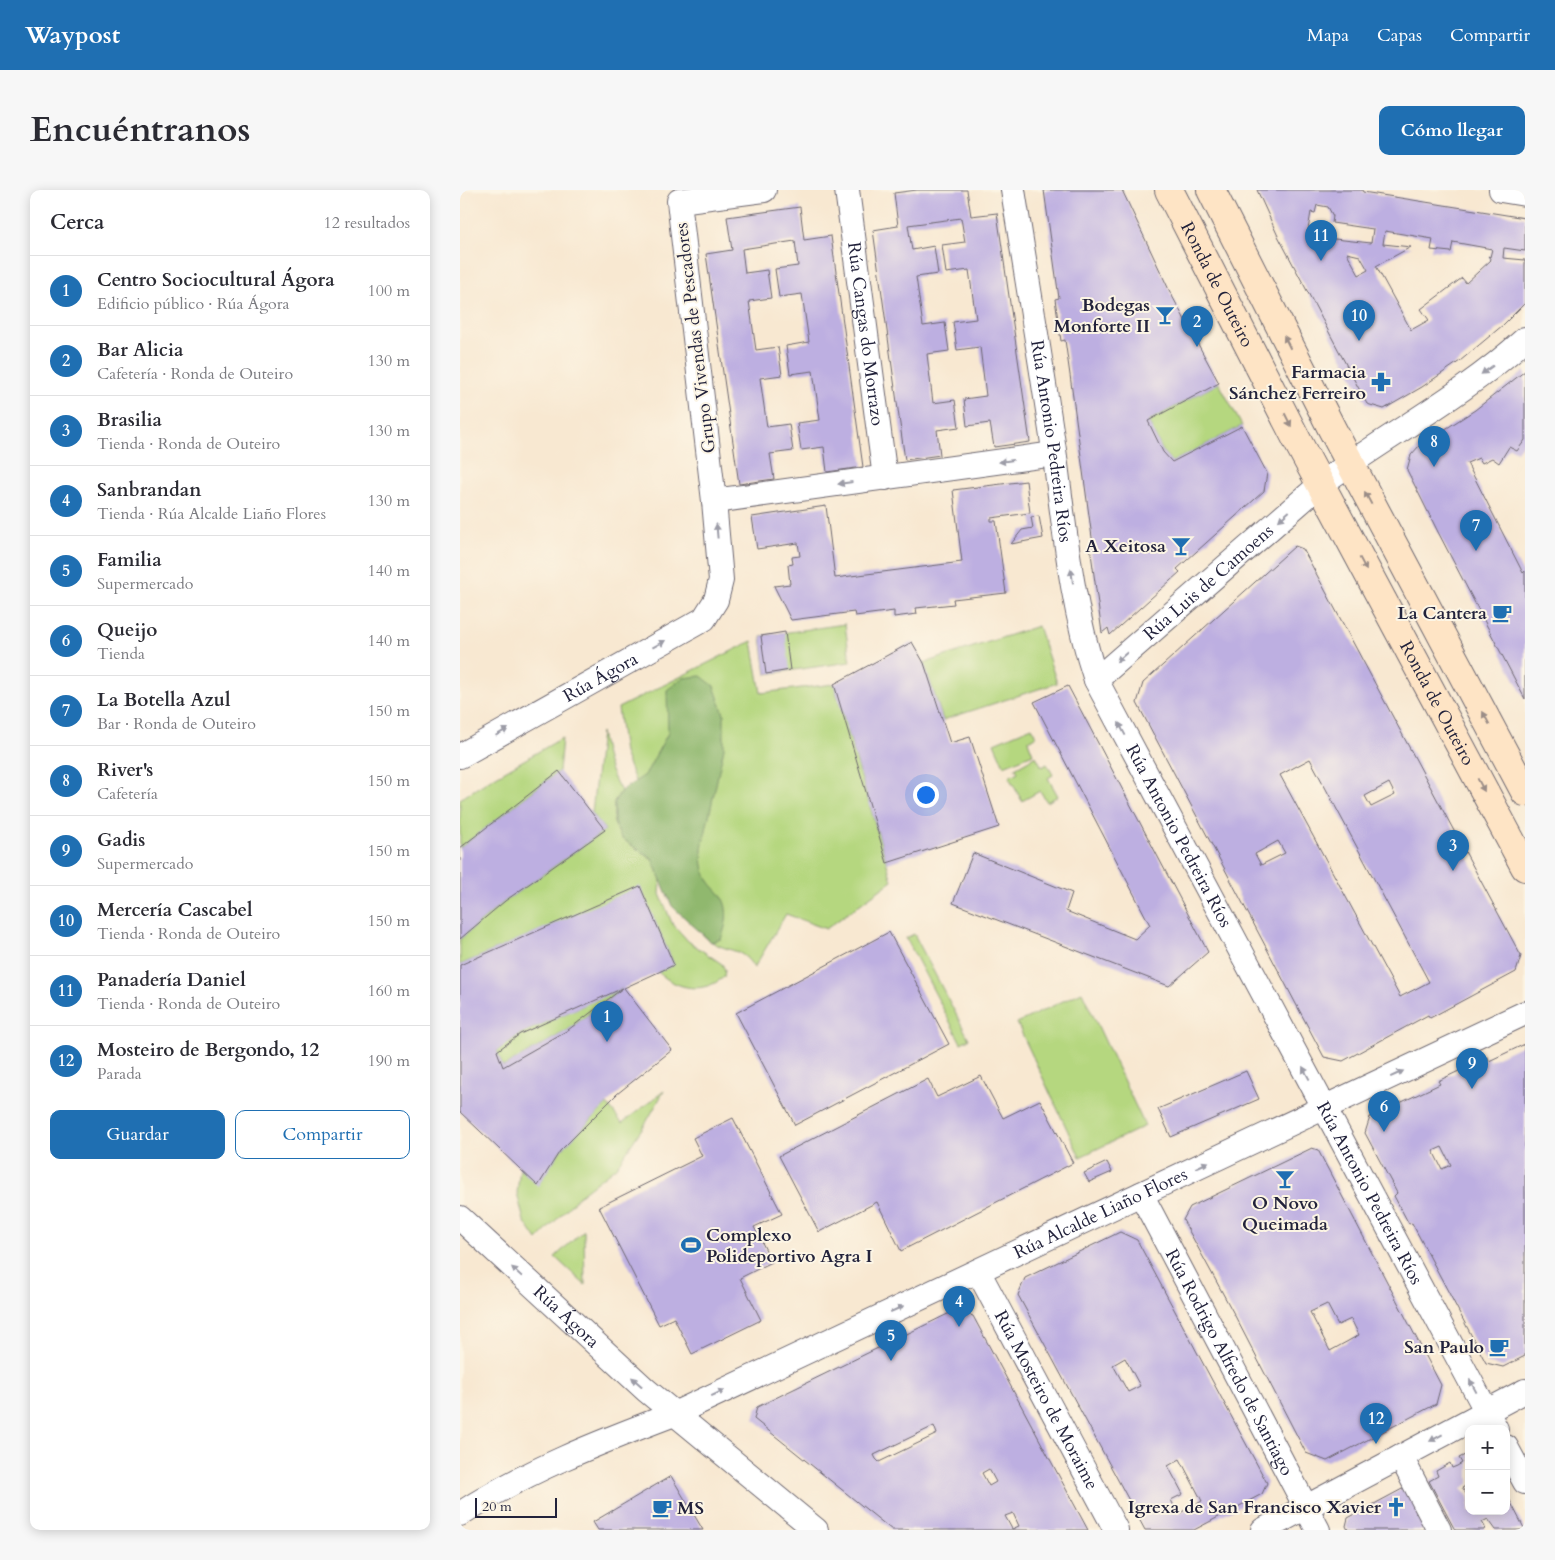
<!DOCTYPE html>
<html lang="es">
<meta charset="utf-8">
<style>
body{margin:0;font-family:Cardo,serif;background:#f7f7f7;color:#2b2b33}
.controls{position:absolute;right:15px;bottom:15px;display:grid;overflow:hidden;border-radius:10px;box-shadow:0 2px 12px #0003}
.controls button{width:45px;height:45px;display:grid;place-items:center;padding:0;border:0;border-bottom:1px solid #e1e1e2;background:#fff;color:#2b2b33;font:25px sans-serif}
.scale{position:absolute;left:15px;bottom:12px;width:82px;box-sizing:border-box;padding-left:5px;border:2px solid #22223b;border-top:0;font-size:14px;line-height:18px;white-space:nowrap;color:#22223b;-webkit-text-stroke:4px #fcf5e5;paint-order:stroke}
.you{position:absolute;left:465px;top:604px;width:18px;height:18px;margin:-12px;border:4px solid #fff;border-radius:50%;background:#1a73e8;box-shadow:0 0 0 8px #1a73e833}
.badge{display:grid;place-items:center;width:32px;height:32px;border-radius:50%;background:#1f6fb2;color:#fff;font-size:16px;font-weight:700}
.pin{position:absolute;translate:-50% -41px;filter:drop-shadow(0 1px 2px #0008)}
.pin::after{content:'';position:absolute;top:26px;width:18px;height:15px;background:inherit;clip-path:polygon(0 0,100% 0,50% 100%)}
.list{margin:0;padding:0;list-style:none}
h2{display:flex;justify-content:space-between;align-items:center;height:65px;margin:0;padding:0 20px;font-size:21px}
h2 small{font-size:16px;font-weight:400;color:#7c7c81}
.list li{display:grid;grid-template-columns:32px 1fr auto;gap:15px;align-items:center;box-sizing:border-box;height:70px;padding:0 20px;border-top:1px solid #e1e1e2}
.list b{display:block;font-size:19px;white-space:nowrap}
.list p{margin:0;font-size:16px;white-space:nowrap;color:#7c7c81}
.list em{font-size:16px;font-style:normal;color:#7c7c81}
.actions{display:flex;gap:10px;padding:15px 20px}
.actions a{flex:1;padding:11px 0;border:1px solid #1f6fb2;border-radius:10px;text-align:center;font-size:18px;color:#1f6fb2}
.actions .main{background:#1f6fb2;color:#fff}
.map{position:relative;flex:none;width:1065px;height:1340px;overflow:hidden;border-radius:10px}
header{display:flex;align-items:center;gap:30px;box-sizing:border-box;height:70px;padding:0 25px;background:#1f6fb2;color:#fff}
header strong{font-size:24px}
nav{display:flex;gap:28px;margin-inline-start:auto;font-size:18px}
.intro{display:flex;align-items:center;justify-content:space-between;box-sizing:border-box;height:120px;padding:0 30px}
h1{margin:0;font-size:35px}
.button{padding:12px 22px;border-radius:10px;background:#1f6fb2;color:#fff;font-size:18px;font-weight:700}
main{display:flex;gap:30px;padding:0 30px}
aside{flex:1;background:#fff;border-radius:10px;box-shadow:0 2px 12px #0003}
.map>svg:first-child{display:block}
.green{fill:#b5d77f;stroke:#6c7c5d}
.forest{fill:#90b86e;stroke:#596d54}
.building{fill:#bdafe1;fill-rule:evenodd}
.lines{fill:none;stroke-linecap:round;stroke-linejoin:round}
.street-casing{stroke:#6d6770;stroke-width:26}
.secondary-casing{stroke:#6d6770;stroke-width:30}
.street{stroke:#fff;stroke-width:24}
.secondary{stroke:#fee4c5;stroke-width:28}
.oneway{fill:#9b8d87}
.oneway2{fill:#9c9ca7}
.labels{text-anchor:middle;stroke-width:4;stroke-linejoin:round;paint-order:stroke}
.street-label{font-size:18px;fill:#22223b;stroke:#fcf5e5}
.poi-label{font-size:18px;font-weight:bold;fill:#22223b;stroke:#fcf5e5;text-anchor:end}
</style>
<header>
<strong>Waypost</strong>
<nav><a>Mapa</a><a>Capas</a><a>Compartir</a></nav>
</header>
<div class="intro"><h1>Encuéntranos</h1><a class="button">Cómo llegar</a></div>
<main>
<aside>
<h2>Cerca<small>12 resultados</small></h2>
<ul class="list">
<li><span class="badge">1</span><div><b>Centro Sociocultural Ágora</b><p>Edificio público · Rúa Ágora</p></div><em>100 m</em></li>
<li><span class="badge">2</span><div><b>Bar Alicia</b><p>Cafetería · Ronda de Outeiro</p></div><em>130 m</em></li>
<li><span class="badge">3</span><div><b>Brasilia</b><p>Tienda · Ronda de Outeiro</p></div><em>130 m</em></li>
<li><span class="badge">4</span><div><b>Sanbrandan</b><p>Tienda · Rúa Alcalde Liaño Flores</p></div><em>130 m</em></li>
<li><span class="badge">5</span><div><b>Familia</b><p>Supermercado</p></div><em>140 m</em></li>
<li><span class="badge">6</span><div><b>Queijo</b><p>Tienda</p></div><em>140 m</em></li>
<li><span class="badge">7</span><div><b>La Botella Azul</b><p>Bar · Ronda de Outeiro</p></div><em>150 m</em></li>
<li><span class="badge">8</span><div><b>River's</b><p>Cafetería</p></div><em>150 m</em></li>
<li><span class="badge">9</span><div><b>Gadis</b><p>Supermercado</p></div><em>150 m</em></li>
<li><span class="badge">10</span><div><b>Mercería Cascabel</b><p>Tienda · Ronda de Outeiro</p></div><em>150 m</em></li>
<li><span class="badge">11</span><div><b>Panadería Daniel</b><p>Tienda · Ronda de Outeiro</p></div><em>160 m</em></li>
<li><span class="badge">12</span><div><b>Mosteiro de Bergondo, 12</b><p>Parada</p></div><em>190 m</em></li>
</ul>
<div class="actions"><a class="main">Guardar</a><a>Compartir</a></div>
</aside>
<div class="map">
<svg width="1065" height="1340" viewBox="0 0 1065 1340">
<rect width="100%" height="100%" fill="#fcf5e5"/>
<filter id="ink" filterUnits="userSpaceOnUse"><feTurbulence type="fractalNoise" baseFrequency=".02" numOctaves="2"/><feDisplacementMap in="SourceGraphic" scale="10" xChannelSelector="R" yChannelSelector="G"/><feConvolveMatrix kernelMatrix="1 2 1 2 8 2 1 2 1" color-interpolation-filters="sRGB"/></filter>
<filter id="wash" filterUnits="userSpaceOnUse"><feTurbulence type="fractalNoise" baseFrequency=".0096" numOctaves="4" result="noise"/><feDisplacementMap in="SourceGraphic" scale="20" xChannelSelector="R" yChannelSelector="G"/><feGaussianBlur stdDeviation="1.12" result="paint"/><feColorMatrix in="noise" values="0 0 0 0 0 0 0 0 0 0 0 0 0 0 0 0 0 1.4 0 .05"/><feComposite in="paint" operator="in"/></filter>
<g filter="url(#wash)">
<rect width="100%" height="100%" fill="#f8e8d1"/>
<g class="green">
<path d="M759 193 782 236 712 272 703 262 688 231Z"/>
<path d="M385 434 390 472 306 484 301 446Z"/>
<path d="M578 436 597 493 483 530 464 473Z"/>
<path d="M292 451 301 503 374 494 432 691 366 739 326 724 294 778C282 757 270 763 252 752 244 748 238 739 231 733L164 563 158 518Z"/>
<path d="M572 537 576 547 568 551 573 564 544 576 534 553Z"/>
<path d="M141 542C145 564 149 582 161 601L154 612V632L161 648 192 669 201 689 200 704 212 733 228 751 262 774 265 780 264 787C243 804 218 800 198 782L214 775 180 697 0 775V749L45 711 145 640 132 623Z"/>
<path d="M102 548 99 581 0 658V609L31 589Z"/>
<path d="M576 566 582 577 587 574 593 585 588 588 598 606 587 612 580 601 562 611 549 587 558 582 555 578Z"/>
<path d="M454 744 509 849 501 853 446 748Z"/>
<path d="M164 797 108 840 43 877 37 861 60 844Z"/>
<path d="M622 802 685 936 620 967 557 833Z"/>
<path d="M204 901 187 931 156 977 121 1004 77 1050 64 1031 57 1003 60 979 78 995 100 961 147 914 162 933Z"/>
<path d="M124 1040 125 1095 95 1067Z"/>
</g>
<path class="forest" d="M241 486 254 496 264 524V558L242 658C242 669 242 679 248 689 250 694 256 699 260 704 270 718 267 734 261 749L251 752 212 716 192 669 161 648 154 633V612L161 601 185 585 208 543 207 500 223 488Z"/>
<g id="blocks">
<g class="building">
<path d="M457 0H507L511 26 537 23 570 252 534 257 530 233 507 236 504 209 526 206 520 157 497 160 493 132 516 129 509 80 486 83 482 55 505 52 501 28 448 35 452 60 474 56 478 84 456 87 463 136 485 133 489 161 467 164 473 213 495 210 499 237 477 240 480 265 445 270 413 40 438 36 434 3Z"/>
<path d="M584 0H662L711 104 759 193 688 231 703 262 712 272 782 236 807 283 804 301 717 379 720 382 650 445 648 438 642 443 630 356 633 355 610 185 605 150 601 151 595 109 599 108Z"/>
<path d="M797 0H902L903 2 1065 28V61L1044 58 1043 68 1065 70V113L1043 135 1000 171 962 197 924 219 907 214 817 44ZM857 15 868 17 873 26 872 33 913 39 911 53 847 46 851 22 855 23ZM925 41 973 49 971 60 991 62 993 52 1032 59 1030 67 1028 66 1031 70 1006 93 1002 88 961 119 969 130 951 140 916 76 951 57 923 54ZM887 63 900 66 908 80 899 85Z"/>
<path d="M340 17 344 50 371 46 403 277 367 282 364 257 341 260 337 233 360 230 353 181 330 184 326 156 349 152 342 104 319 107 315 79 338 76 335 51 282 59 285 83 307 80 311 108 289 111 296 160 318 157 322 185 300 188 307 237 329 234 333 261 310 264 314 289 279 294 246 64 272 60 267 27Z"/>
<path d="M1065 181V250L1057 261 1049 257 1039 273 1032 268 1022 273 1019 268 1007 273 1063 383 1065 381V509L978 342 947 280 951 265 959 256 1015 220Z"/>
<path d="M566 291 570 323 531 328V331H536L546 403 493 409 494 414 456 418 457 424 434 427V421L395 426 394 422 331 430 314 396 330 394 328 375 333 374 332 367 340 366 338 353 297 359 292 327 366 316 375 388 502 372 493 300Z"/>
<path d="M579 326 583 348 551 354 562 340 573 338 571 327Z"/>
<path d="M835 356 843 359 1061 766 1056 782 970 828 968 825 883 871 864 867 677 513 683 493ZM850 569 969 792 940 807 820 585ZM929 593 935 605 911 617 905 606ZM818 651 825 663 801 675 795 664Z"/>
<path d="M325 442 330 480 306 484 301 446Z"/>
<path d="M452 452 464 473 490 553 510 547 539 637 427 673 374 494Z"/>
<path d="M608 496 748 762 709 796 493 713 513 663 612 703 606 721 675 749 690 735 574 512Z"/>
<path d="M99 581 145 640 45 711 0 749V658Z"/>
<path d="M180 696 214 775 164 798 212 860 157 904 100 961 78 996 0 922V775ZM163 798 108 840 43 877 37 861 60 844Z"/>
<path d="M429 742 489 854 335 935 276 823Z"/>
<path d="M1065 854V1166L1043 1177 1026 1173 952 1033 949 1034 934 1006 937 1003 905 943 910 927 980 894 978 891 1028 867 1029 871ZM982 957 991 975 982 979 973 961Z"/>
<path d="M786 881 799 909 711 947 698 919Z"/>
<path d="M521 886 543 928 580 910 613 973 441 1061 417 1012 359 1042 319 966 468 889 477 907Z"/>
<path d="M273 928 322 1024 294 1037 312 1072 280 1088 301 1130 232 1164 214 1128 199 1135 139 1017 242 966 233 948Z"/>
<path d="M852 958 858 960 981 1195 976 1214 867 1271 846 1263 774 1124 723 1030 730 1017ZM867 1114 878 1135 891 1129 899 1145 870 1161 850 1122Z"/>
<path d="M647 972 652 982 629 992 624 983Z"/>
<path d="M660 1042 677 1050 807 1293 802 1304 734 1340H685L558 1105 565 1088ZM665 1168 680 1196 668 1202 653 1175ZM720 1269 742 1311 718 1324 711 1310 723 1304 708 1276Z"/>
<path d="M496 1120 513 1126 628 1340H432L294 1229 297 1217ZM474 1236 477 1244 419 1272 416 1269 414 1265ZM529 1279 536 1292 529 1296 522 1283ZM553 1323 559 1336 552 1339 545 1326Z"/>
<path d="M1009 1263V1294L1002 1298 1009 1308V1321H1046V1303L1065 1340H1036L1028 1329 1022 1332 1025 1337 1024 1340H995L969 1291 978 1286 976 1281 990 1273 992 1278 997 1276 1002 1273 999 1268Z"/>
<path d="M211 1286 243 1340H138L133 1332Z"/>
<path d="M944 1298 970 1340H888L886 1336 888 1328Z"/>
</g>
</g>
</g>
<g filter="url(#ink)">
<use href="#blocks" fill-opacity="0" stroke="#6d6770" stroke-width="1"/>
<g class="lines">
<defs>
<g id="street">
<path id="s1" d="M387 0 425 288"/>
<path id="s2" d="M553 0C567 89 582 178 595 267 605 342 612 418 636 490L1036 1239"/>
<path d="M1041 0 1065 4"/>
<path d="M254 311 594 264"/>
<path id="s3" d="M636 490 861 294C928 245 1004 205 1065 149"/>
<path id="s4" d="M0 566 244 429 256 410 261 390 254 311 219 11 304 0"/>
<path id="s5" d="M681 1004 858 1340"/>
<path id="s6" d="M0 1028 186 1200 356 1340"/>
<path id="s7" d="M518 1081 656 1340"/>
<path d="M1046 1257 1065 1292"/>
<path d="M941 1267 979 1340"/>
<path id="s8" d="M0 1324C67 1280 140 1252 214 1224L1065 823"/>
<path d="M803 1340 1065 1201"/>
</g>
<g id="secondary">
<path id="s9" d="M709 0 840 256 1065 677"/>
<path d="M751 0 872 239 1065 602"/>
</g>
</defs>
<use href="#street" class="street-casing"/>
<use href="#secondary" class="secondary-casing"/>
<use href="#street" class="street"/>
<use href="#secondary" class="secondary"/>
</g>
<defs><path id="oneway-solid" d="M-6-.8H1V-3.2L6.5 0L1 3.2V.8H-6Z" transform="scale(1.25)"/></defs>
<g class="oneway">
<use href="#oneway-solid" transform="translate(827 152) rotate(-117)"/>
<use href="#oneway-solid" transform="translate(828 230) rotate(63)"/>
<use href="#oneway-solid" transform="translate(908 308) rotate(-118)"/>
<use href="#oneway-solid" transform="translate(903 374) rotate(62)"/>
<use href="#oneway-solid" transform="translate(1026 528) rotate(-118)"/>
<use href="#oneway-solid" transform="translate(1021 595) rotate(62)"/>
</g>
<g class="oneway2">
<use href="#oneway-solid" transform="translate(1027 180) rotate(144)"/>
<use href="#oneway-solid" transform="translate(546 271) rotate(172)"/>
<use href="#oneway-solid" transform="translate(385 293) rotate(172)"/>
<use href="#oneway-solid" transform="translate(824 326) rotate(139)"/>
<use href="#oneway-solid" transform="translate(257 341) rotate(-95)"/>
<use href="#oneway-solid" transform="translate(612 386) rotate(-98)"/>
<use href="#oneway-solid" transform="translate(199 454) rotate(-29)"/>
<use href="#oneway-solid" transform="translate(662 467) rotate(139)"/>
<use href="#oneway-solid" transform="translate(662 539) rotate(-118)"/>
<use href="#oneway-solid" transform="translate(42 542) rotate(-30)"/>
<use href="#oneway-solid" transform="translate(846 883) rotate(-118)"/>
<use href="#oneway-solid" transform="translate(937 884) rotate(-25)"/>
<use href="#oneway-solid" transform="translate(742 975) rotate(-25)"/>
<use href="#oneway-solid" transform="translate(57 1082) rotate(-137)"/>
<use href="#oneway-solid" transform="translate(437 1119) rotate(-25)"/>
<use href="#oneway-solid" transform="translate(177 1192) rotate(-138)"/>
<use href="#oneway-solid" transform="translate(1013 1196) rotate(-118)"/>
<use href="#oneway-solid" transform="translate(258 1203) rotate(-25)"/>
<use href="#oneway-solid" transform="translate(976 1248) rotate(152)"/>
</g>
</g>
<defs>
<symbol id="bar-bare" viewBox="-9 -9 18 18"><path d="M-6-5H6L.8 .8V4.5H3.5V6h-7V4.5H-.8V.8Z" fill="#1f6fb2" stroke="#fcf5e5" stroke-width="2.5" paint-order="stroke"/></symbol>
<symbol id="pharmacy-bare" viewBox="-9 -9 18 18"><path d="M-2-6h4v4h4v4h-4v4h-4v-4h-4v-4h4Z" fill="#1f6fb2" stroke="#fcf5e5" stroke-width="2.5" paint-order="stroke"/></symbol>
<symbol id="cafe-bare" viewBox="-9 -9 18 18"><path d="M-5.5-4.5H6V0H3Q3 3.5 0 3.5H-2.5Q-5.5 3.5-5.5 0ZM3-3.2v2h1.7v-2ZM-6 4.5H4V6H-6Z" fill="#1f6fb2" stroke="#fcf5e5" stroke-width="2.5" paint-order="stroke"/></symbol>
<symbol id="stadium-bare" viewBox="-9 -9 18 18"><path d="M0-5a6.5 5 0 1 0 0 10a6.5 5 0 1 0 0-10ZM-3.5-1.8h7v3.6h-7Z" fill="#1f6fb2" stroke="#fcf5e5" stroke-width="2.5" paint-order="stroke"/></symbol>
<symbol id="church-bare" viewBox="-9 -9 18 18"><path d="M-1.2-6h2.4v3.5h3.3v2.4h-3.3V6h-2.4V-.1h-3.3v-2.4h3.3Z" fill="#1f6fb2" stroke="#fcf5e5" stroke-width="2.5" paint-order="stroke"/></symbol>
</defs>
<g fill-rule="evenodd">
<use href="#bar-bare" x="691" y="111" width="28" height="28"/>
<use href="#pharmacy-bare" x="907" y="178" width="28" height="28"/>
<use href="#bar-bare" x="707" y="342" width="28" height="28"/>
<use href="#cafe-bare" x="1028" y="409" width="28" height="28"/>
<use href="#bar-bare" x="811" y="975" width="28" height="28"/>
<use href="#stadium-bare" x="217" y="1041" width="28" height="28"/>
<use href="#cafe-bare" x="1025" y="1143" width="28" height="28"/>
<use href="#church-bare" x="922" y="1303" width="28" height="28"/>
<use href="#cafe-bare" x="188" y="1304" width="28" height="28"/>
</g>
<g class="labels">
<g class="street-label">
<text dy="6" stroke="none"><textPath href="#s9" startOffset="106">Ronda de Outeiro</textPath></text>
<text dy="6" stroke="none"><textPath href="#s1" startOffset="145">Rúa Cangas do Morrazo</textPath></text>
<text transform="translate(235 148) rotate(-97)" y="6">Grupo Vivendas de Pescadores</text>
<text dy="6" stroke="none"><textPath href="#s2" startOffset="254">Rúa Antonio Pedreira Ríos</textPath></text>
<text dy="6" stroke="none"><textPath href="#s3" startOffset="149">Rúa Luis de Camoens</textPath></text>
<text dy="6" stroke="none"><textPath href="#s4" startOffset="161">Rúa Ágora</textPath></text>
<text dy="6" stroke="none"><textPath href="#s9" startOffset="579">Ronda de Outeiro</textPath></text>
<text dy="6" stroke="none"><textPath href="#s2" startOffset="674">Rúa Antonio Pedreira Ríos</textPath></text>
<text dy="6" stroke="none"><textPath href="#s2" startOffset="1079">Rúa Antonio Pedreira Ríos</textPath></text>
<text dy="6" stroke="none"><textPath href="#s8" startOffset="708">Rúa Alcalde Liaño Flores</textPath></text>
<text dy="6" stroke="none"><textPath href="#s6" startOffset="145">Rúa Ágora</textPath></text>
<text dy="6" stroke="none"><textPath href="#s5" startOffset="190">Rúa Rodrigo Alfredo de Santiago</textPath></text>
<text dy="6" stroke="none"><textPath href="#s7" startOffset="146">Rúa Mosteiro de Moraime</textPath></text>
</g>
<g class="poi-label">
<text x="690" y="121">Bodegas<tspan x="690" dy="21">Monforte II</tspan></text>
<text x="906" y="188">Farmacia<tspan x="906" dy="21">Sánchez Ferreiro</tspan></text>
<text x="706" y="362">A Xeitosa</text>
<text x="1027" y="429">La Cantera</text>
<text x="825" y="1019" text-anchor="middle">O Novo<tspan x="825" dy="21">Queimada</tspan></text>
<text x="246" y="1051" text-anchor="start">Complexo<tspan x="246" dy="21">Polideportivo Agra I</tspan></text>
<text x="1024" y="1163">San Paulo</text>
<text x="921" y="1323">Igrexa de San Francisco Xavier</text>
<text x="217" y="1324" text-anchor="start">MS</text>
</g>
</g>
</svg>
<div class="controls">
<button>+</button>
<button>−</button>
</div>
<div class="scale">20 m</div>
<div class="you"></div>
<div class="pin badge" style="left:147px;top:852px">1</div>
<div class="pin badge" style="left:737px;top:157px">2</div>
<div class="pin badge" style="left:993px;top:681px">3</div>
<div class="pin badge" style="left:499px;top:1137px">4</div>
<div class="pin badge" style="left:431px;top:1171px">5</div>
<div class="pin badge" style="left:924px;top:942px">6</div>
<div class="pin badge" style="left:1016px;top:361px">7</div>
<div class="pin badge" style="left:974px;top:277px">8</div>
<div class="pin badge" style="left:1012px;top:899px">9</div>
<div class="pin badge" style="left:899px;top:151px">10</div>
<div class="pin badge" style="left:861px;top:71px">11</div>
<div class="pin badge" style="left:916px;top:1254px">12</div>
</div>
</main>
